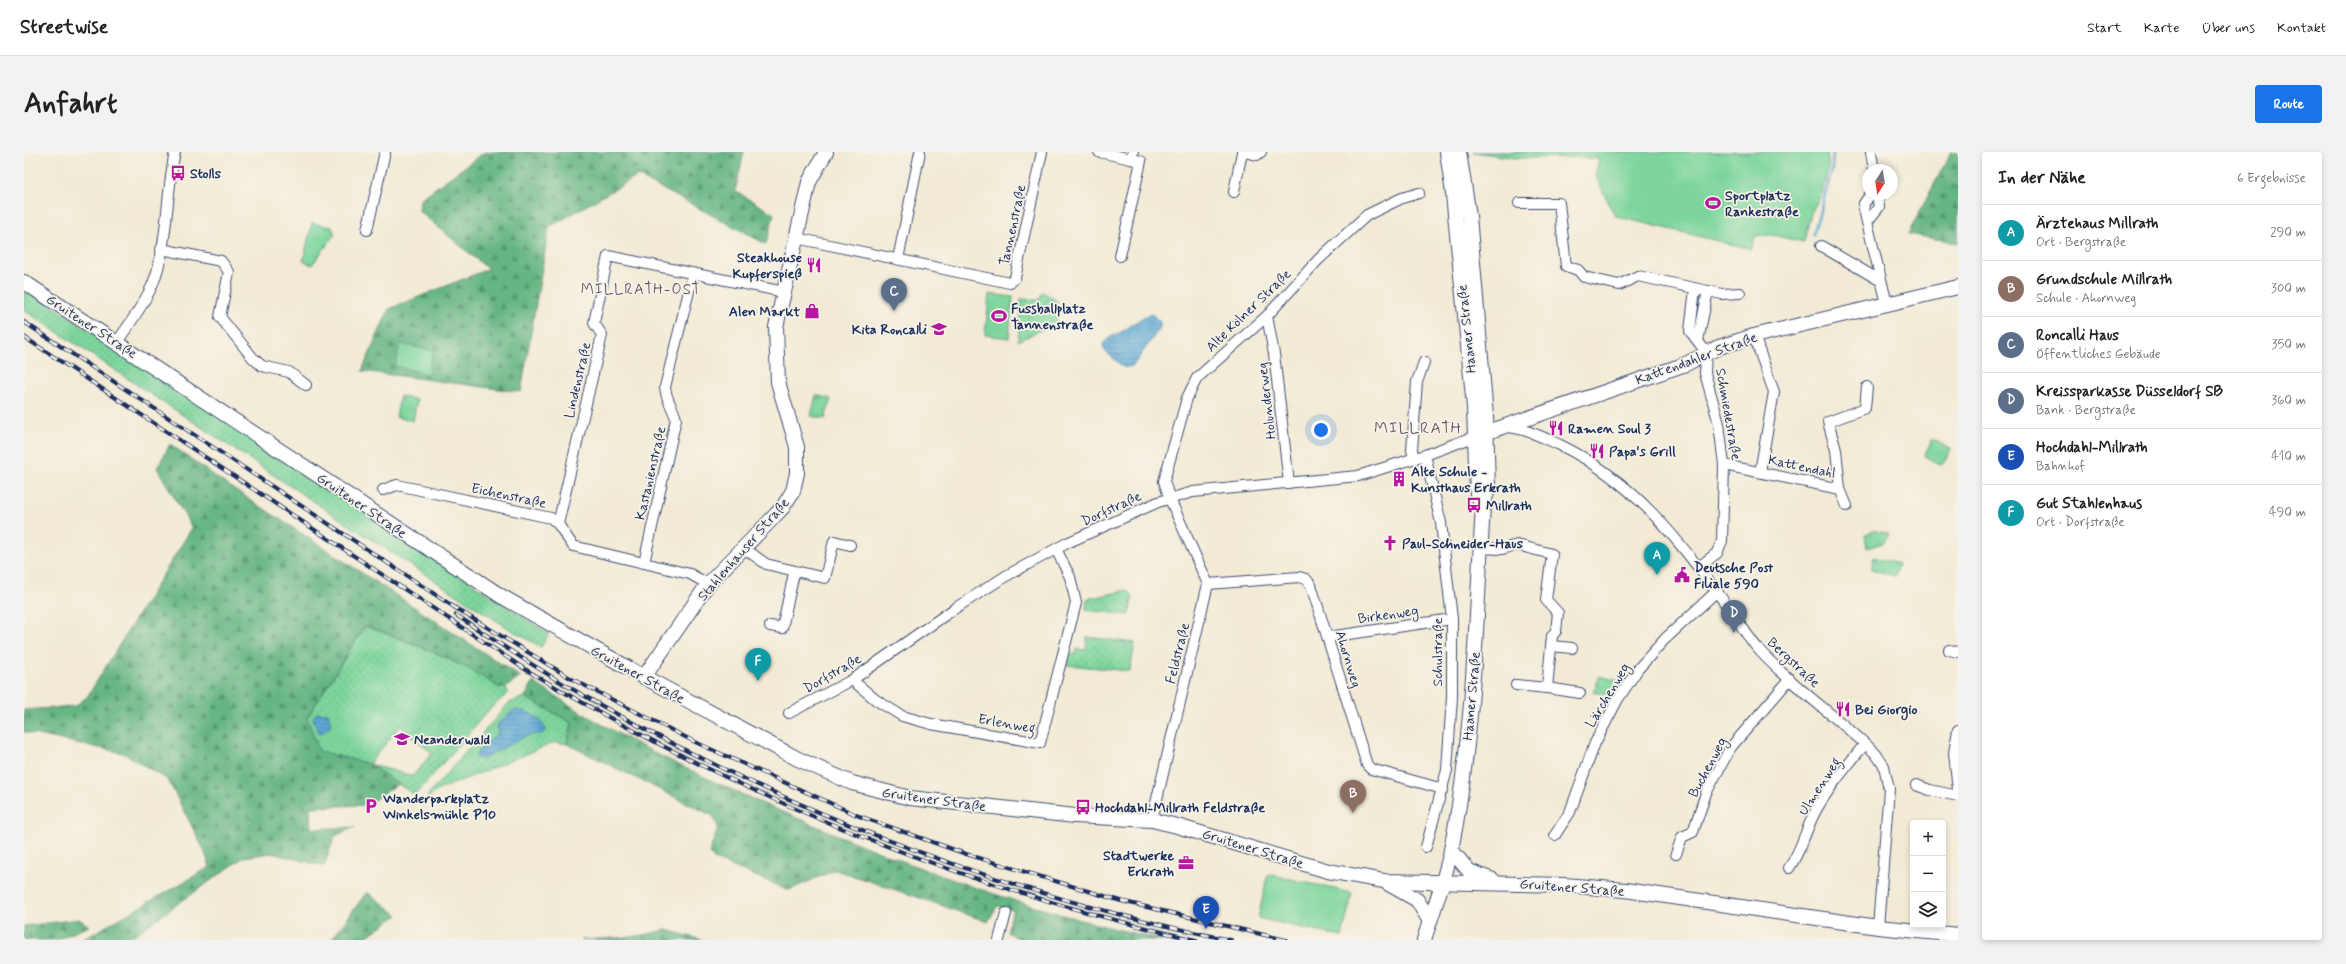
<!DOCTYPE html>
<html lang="de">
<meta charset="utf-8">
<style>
body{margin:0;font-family:Mynerve,sans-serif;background:#f2f2f2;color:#222}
.controls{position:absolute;right:12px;bottom:12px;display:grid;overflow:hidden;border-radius:4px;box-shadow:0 2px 6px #0003}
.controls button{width:36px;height:36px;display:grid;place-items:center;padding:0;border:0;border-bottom:1px solid #e0e0e0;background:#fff;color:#222;font:20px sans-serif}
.compass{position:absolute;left:1838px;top:12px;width:36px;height:36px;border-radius:50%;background:#fff;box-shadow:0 2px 6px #0003;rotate:192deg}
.you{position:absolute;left:1297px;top:278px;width:14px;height:14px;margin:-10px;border:3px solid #fff;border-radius:50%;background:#1a73e8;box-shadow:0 0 0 6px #1a73e833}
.badge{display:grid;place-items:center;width:26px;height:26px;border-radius:50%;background:#1a73e8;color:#fff;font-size:13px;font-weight:700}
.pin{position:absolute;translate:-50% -33px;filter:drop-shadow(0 1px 2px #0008)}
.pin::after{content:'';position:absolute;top:21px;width:14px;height:12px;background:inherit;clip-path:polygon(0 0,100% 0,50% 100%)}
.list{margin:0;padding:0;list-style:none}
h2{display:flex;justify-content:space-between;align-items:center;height:52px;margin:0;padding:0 16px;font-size:17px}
h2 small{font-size:13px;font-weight:400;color:#767676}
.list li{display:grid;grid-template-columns:26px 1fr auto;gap:12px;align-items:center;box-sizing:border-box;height:56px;padding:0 16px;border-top:1px solid #e0e0e0}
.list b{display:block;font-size:15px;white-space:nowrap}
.list p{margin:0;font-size:13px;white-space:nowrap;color:#767676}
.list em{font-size:13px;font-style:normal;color:#767676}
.icon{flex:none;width:22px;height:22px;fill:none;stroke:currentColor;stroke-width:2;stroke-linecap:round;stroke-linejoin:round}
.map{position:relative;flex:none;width:1934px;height:788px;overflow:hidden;border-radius:4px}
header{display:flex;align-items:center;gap:24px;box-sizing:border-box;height:56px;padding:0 20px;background:#fff;border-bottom:1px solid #e0e0e0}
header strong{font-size:19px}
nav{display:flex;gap:22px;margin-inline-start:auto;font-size:14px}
.intro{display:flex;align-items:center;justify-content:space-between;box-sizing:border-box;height:96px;padding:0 24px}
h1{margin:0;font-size:28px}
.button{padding:10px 18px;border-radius:4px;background:#1a73e8;color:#fff;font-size:14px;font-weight:700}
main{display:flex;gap:24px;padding:0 24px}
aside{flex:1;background:#fff;border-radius:4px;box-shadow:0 2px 6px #0003}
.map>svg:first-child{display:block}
.grass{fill:url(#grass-dots);stroke:#4c827c;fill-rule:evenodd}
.forest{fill:url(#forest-firs);stroke:#407270}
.park{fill:url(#park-crowns);stroke:#4c827c}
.pitch{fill:#7dd59b;stroke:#4c827c}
.water{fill:url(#water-rules);stroke:#3c6c9a}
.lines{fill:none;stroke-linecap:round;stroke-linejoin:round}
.stream{stroke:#5da9d5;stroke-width:2.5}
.street-casing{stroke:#3b4b70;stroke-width:12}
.secondary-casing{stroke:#3b4b70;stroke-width:16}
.street{stroke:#fff;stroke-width:10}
.secondary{stroke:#fff;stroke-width:14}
.rail-casing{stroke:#1b2f5e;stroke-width:4}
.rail{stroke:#f7f3e8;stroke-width:2.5;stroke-dasharray:8;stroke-linecap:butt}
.labels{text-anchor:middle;stroke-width:3.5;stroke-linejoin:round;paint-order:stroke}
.poi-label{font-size:14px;font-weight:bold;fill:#1b2f5e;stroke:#f7f3e8;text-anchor:start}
.street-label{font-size:14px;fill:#1b2f5e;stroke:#f7f3e8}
.neighbourhood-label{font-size:15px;letter-spacing:1px;fill:#655768;stroke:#f7f3e8}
.quarter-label{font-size:16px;letter-spacing:1px;fill:#655768;stroke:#f7f3e8}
</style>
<header>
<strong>Streetwise</strong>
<nav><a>Start</a><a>Karte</a><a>Über uns</a><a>Kontakt</a></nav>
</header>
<div class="intro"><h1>Anfahrt</h1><a class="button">Route</a></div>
<main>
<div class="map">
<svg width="1934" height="788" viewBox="0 0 1934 788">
<defs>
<pattern id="grass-dots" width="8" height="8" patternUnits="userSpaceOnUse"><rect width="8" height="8" fill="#7dd59b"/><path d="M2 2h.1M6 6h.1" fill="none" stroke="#6bb788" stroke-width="1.8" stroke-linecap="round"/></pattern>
<pattern id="forest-firs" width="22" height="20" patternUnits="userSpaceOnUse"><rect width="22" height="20" fill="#66b683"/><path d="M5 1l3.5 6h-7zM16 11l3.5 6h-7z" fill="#53946e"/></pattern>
<pattern id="park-crowns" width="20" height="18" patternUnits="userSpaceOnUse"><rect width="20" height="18" fill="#7dd59b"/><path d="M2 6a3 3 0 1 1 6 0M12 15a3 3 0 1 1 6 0" fill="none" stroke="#6bb788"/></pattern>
<pattern id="water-rules" width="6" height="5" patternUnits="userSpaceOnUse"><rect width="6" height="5" fill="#5da9d5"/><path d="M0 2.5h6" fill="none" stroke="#4c8ab0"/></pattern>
</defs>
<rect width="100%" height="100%" fill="#f7f3e8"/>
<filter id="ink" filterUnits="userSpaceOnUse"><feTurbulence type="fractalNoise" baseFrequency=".025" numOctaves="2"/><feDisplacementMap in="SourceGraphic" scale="8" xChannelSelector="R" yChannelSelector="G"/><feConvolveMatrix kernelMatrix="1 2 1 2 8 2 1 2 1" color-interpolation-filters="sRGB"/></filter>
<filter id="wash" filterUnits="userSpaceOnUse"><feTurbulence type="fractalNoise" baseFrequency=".012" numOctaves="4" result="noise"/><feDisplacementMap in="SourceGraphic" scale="16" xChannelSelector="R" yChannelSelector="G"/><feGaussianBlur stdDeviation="0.9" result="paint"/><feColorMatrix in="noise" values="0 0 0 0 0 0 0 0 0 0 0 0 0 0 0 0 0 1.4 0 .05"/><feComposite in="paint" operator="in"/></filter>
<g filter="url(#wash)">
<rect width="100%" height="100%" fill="#f2ead4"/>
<g class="grass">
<path d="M0 135 525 482 517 495 487 478 331 377 0 158Z"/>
<path d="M1103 438 1109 444 1105 463 1062 458 1063 447Z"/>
<path d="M341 474C390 492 432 506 476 536L482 535 484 541 463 560 394 640 389 642 345 612 295 599 283 566ZM376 574 408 601 389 624 345 612Z"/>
<path d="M1063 485 1111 491 1106 519 1043 513 1045 502 1051 503 1053 497 1062 498Z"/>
<path d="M501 545 548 571 543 592 532 590 414 638 405 645 403 644 485 551Z"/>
</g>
<g class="forest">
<path d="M461 0H720L711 39 750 62 742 92 614 24 525 75 497 240 338 219 365 157 464 117 395 59 396 47Z"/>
<path d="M1927 0H1934V91L1884 82Z"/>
<path d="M146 292 196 328 497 525 482 535 476 536C434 508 388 490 341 474L283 566 295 599 345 612 374 632 342 653 286 655 287 677 331 675 311 684 300 714 247 701 220 705 103 788H58L186 715 180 698 144 628 99 601 0 580V558L51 554 63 545 168 376 133 316Z"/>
<path d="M509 530C532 544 555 560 579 573 651 614 727 647 804 679 913 725 1025 764 1141 788H997L983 780 989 758 973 754 964 770 902 748 811 718 765 738 690 707 685 701 694 675 689 664 543 592 548 571 501 545Z"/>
<path d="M343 740 374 763 337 788H307Z"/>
<path d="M55 767 65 774 33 788H0V774Z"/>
<path d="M643 778 679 788H557L607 785Z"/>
</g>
<g class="park">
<path d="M288 71 308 75 311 82 288 113 279 109Z"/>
<path d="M1019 140 1033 149 1032 171 994 189 997 147 1015 148Z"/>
<path d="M792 243 807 247 801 267 787 264Z"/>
<path d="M376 244 393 248 389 269 372 265Z"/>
<path d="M1908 287 1927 297 1918 313 1900 304Z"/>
<path d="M1849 378 1865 382 1859 391 1843 396 1841 383Z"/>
<path d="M1576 524 1595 529 1585 543 1569 540Z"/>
</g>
<g class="pitch">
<path d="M1449 0H1803L1805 16 1798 41 1787 61 1780 90 1748 83 1731 84 1727 97 1591 64 1571 23 1575 7 1555 5 1492 6Z"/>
<path d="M965 142 989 145 985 186 961 183Z"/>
<path d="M376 192 409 199 404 222 371 214Z"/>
<path d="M1850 405 1874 412 1871 424 1847 417Z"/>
<path d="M1244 722 1328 741 1318 785 1234 766Z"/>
</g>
<g class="water">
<path d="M1127 161 1136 170V176L1109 214 1100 216 1080 198 1079 192C1085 184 1090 184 1097 180 1108 174 1115 166 1127 161Z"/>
<path d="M490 558C504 559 517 564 522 579L516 582 504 583 458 607 452 605 454 599 474 582 473 573Z"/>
<path d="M293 561H304L307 573 297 582 294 581 289 566Z"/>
</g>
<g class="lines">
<path class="stream" d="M1789 83 1808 18 1809 0"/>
</g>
</g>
<g filter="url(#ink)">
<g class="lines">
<defs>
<g id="street">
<path d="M1075 0 1107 7"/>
<path d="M1220 0 1233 3 1237 0"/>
<path d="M1847 0 1850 18"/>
<path d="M1210 40 1218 0"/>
<path d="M1853 43 1855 55 1843 70 1863 152"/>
<path d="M1495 51H1535L1542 114 1554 118 1560 125 1595 133 1614 124 1698 142 1716 141"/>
<path d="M1843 70 1839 53 1846 43 1853 42"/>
<path d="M343 78 361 0"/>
<path d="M772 86 986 131 991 126 1018 0"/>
<path d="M1797 94 1857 129"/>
<path d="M137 97 197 109 205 120 196 165 229 206 238 214 265 220 282 233"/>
<path d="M1096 104 1117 9 1107 7 1109 0"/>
<path d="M874 107 896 0"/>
<path d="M1671 137 1666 179 1682 200 1681 221 1695 272 1700 313 1698 389 1693 401 1675 415"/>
<path d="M1243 164 1250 202 1265 331"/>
<path d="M1730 184 1750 240 1736 320"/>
<path d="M1674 189 1684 139"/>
<path d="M93 190C105 173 118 155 127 136 144 100 142 40 151 0"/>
<path d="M1482 275C1501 276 1518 285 1536 293 1611 329 1656 390 1704 455 1715 469 1724 486 1736 499 1771 537 1815 566 1852 602L1860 614 1865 637 1854 775"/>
<path d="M1401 303 1417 371 1428 467V545L1423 618 1402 695"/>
<path d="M1390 307 1388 298 1393 230 1400 210"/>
<path d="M1700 313 1816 337"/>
<path d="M359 338 373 333 527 366 534 372 549 394 666 422 684 432"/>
<path d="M1823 354 1816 337 1812 298 1804 270 1841 256 1843 235"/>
<path d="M534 372 578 183 570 171 584 104 760 140"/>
<path d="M720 396 742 412 801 426 810 389 826 393"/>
<path d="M1456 396 1478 397 1493 393 1528 402 1522 448 1534 461 1532 479 1528 484 1523 536 1492 533"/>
<path d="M620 411 652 267C649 255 642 248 641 235L669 123"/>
<path d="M1184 432 1275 425 1282 427 1287 433 1343 613 1347 617 1419 637"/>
<path d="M746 474 758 476 770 421"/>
<path d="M1304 485 1428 467"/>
<path d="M1527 494 1548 496"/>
<path d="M1925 498 1934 500"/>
<path d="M828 528 852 548 878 564 907 572 1016 591 1052 451 1046 425 1032 397"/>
<path d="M1523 536 1556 541"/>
<path d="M765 561 828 528 930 457 982 424 1043 391 1134 350 1169 340 1334 324 1401 303 1455 283"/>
<path d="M1934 578 1930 601 1934 638"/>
<path d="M1892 633 1906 638 1934 644"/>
<path d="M1128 668 1184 432 1145 345 1140 329 1163 246 1173 226 1243 164 1294 108 1343 63 1378 46 1395 41"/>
<path d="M1531 683 1546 660 1571 591 1594 547 1614 517 1641 487 1693 439"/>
<path d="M1652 702 1658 685 1669 680 1682 641 1707 595 1766 527"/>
<path d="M1765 716C1777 699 1781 680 1790 662 1803 637 1823 614 1841 592"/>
<path d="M975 788 982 761"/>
</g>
<g id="secondary">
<path d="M1423 0 1429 42 1450 255 1453 343 1459 354"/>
<path d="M0 130 477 444 620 525 774 607 828 631 886 646 1051 664 1128 668 1153 674 1304 719 1360 729 1540 733 1601 738 1854 775 1934 783"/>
<path d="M1461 281 1662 212 1695 195 1730 184 1934 135"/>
<path d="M620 525 684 432 743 372 759 355 769 339 773 321V295L754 230 752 175 785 30 802 0"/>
<path d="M1427 698 1445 719 1469 728"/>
<path d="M1363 731 1393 748 1406 769"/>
<path d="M1400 788C1409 758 1421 728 1427 698 1450 584 1452 469 1459 354L1464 337 1462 264 1445 64 1435 0"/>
</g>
</defs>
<use href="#street" class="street-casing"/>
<use href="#secondary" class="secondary-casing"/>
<use href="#street" class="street"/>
<use href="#secondary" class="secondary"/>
<defs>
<g id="rail">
<path d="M0 170 433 457 548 527 671 590 835 664 942 702 1097 749 1262 788"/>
<path d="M0 185 499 516C708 642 934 734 1172 788"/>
<path d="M432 463C468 487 505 511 543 534 748 653 975 742 1207 788"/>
</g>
</defs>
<use href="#rail" class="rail-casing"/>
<use href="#rail" class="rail"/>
</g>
</g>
<defs>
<symbol id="bus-bare" viewBox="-9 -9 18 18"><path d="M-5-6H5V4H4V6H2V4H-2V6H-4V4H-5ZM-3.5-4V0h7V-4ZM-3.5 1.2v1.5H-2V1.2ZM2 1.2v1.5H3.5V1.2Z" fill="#b5179e" stroke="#f7f3e8" stroke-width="2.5" paint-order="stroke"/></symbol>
<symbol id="stadium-bare" viewBox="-9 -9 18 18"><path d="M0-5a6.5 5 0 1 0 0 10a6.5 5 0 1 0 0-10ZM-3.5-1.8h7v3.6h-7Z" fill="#b5179e" stroke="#f7f3e8" stroke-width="2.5" paint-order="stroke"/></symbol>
<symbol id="restaurant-bare" viewBox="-9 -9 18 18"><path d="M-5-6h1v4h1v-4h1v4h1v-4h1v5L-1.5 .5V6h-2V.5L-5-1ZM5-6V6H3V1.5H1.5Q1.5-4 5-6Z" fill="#b5179e" stroke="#f7f3e8" stroke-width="2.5" paint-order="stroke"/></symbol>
<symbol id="shop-bare" viewBox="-9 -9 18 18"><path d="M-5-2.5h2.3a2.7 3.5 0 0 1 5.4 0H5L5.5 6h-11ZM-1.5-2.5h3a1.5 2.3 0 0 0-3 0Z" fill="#b5179e" stroke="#f7f3e8" stroke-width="2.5" paint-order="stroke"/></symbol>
<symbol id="school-bare" viewBox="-9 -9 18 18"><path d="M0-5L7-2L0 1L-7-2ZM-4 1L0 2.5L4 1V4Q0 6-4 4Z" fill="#b5179e" stroke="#f7f3e8" stroke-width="2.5" paint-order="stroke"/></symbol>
<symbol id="building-bare" viewBox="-9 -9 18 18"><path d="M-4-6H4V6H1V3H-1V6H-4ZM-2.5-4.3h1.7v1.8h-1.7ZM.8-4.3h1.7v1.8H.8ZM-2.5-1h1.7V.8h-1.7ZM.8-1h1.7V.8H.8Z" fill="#b5179e" stroke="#f7f3e8" stroke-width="2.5" paint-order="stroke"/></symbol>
<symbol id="church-bare" viewBox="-9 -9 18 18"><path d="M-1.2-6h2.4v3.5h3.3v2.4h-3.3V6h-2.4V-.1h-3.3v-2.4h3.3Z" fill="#b5179e" stroke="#f7f3e8" stroke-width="2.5" paint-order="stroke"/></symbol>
<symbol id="civic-bare" viewBox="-9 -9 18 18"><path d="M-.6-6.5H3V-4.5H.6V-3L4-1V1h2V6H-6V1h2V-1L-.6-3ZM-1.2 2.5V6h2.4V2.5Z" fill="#b5179e" stroke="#f7f3e8" stroke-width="2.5" paint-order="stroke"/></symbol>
<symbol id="parking-bare" viewBox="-9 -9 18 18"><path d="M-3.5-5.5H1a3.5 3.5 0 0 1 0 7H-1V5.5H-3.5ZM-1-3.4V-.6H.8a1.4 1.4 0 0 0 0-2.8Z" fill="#b5179e" stroke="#f7f3e8" stroke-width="2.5" paint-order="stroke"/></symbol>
<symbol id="office-bare" viewBox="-9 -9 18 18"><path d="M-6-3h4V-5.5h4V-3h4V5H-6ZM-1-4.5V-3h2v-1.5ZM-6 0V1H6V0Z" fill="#b5179e" stroke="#f7f3e8" stroke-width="2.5" paint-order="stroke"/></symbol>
</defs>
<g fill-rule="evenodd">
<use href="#bus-bare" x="143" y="10" width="22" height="22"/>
<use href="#stadium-bare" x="1678" y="40" width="22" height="22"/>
<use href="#restaurant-bare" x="779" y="102" width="22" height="22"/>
<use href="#shop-bare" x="777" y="148" width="22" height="22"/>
<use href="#stadium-bare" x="964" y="153" width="22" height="22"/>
<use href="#school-bare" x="904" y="166" width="22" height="22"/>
<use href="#restaurant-bare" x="1521" y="265" width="22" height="22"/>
<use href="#restaurant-bare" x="1562" y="288" width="22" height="22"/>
<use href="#building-bare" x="1364" y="316" width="22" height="22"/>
<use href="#bus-bare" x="1439" y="342" width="22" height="22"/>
<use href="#church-bare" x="1355" y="380" width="22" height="22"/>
<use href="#civic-bare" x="1647" y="412" width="22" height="22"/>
<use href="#restaurant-bare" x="1808" y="546" width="22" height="22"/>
<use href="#school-bare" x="367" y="576" width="22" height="22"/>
<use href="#parking-bare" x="336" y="643" width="22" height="22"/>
<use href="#bus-bare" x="1048" y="644" width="22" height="22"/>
<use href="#office-bare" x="1151" y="700" width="22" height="22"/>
</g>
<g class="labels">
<g class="poi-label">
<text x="166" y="26">Stolls</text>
<text x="1701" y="48">Sportplatz<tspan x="1701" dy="16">Rankestraße</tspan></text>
<text x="778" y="110" text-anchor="end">Steakhouse<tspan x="778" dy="16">Kupferspieß</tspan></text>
<text x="987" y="161">Fussballplatz<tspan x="987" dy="16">Tannenstraße</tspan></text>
<text x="776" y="164" text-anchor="end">Alen Markt</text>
<text x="903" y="182" text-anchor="end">Kita Roncalli</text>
<text x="1544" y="281">Ramen Soul 3</text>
<text x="1585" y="304">Papa's Grill</text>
<text x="1387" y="324">Alte Schule -<tspan x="1387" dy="16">Kunsthaus Erkrath</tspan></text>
<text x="1462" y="358">Millrath</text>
<text x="1378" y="396">Paul-Schneider-Haus</text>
<text x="1670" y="420">Deutsche Post<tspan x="1670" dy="16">Filiale 590</tspan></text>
<text x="1831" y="562">Bei Giorgio</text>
<text x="390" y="592">Neanderwald</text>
<text x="359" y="651">Wanderparkplatz<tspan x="359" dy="16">Winkelsmühle P10</tspan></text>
<text x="1071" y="660">Hochdahl-Millrath Feldstraße</text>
<text x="1150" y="708" text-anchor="end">Stadtwerke<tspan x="1150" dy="16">Erkrath</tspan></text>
</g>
<g class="street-label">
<text transform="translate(988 73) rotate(-78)" y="5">Tannenstraße</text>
<text transform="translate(1224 158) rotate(-44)" y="5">Alte Kölner Straße</text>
<text transform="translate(68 174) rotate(33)" y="5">Gruitener Straße</text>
<text transform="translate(1442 177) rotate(-96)" y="5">Haaner Straße</text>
<text transform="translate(1672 206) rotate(-20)" y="5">Kattendahler Straße</text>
<text transform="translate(553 228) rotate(-77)" y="5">Lindenstraße</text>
<text transform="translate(1242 249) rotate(-97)" y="5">Holunderweg</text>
<text transform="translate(1705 262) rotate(80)" y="5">Schmiedestraße</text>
<text transform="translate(1778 314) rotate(12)" y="5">Kattendahl</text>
<text transform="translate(626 321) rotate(-77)" y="5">Kastanienstraße</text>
<text transform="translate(485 343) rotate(12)" y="5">Eichenstraße</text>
<text transform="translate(338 353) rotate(34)" y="5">Gruitener Straße</text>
<text transform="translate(1087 356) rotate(-25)" y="5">Dorfstraße</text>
<text transform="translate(719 397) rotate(-49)" y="5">Stahlenhauser Straße</text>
<text transform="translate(1364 462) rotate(-8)" y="5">Birkenweg</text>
<text transform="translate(1413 500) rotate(-90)" y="5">Schulstraße</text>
<text transform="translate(1153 501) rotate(-76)" y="5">Feldstraße</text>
<text transform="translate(1325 507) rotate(73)" y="5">Ahornweg</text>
<text transform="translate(1770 510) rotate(43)" y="5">Bergstraße</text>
<text transform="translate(808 521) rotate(-30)" y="5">Dorfstraße</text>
<text transform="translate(614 522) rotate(29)" y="5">Gruitener Straße</text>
<text transform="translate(1583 543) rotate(-59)" y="5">Lärchenweg</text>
<text transform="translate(1447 544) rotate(-85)" y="5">Haaner Straße</text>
<text transform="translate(983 571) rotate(10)" y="5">Erlenweg</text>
<text transform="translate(1683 615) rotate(-62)" y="5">Buchenweg</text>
<text transform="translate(1795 634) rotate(-57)" y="5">Ulmenweg</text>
<text transform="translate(910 647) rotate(8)" y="5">Gruitener Straße</text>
<text transform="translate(1229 696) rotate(17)" y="5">Gruitener Straße</text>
<text transform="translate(1548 735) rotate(4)" y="5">Gruitener Straße</text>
</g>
<g class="neighbourhood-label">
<text x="617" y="142">MILLRATH-OST</text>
</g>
<g class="quarter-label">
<text x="1394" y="281">MILLRATH</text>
</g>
</g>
</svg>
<div class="controls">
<button>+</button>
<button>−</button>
<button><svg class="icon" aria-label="layers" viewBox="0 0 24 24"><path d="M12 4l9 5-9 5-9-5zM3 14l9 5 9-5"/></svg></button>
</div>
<svg class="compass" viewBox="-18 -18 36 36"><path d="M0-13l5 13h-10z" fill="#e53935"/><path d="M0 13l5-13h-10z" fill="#767676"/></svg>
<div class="you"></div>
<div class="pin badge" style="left:1633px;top:423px;background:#0f9aa8">A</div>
<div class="pin badge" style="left:1329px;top:661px;background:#8d6e63">B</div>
<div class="pin badge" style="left:870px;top:159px;background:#5c6f8a">C</div>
<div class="pin badge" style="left:1710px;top:481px;background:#5c6f8a">D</div>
<div class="pin badge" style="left:1182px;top:777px;background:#1a4fb4">E</div>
<div class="pin badge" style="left:734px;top:529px;background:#0f9aa8">F</div>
</div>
<aside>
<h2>In der Nähe<small>6 Ergebnisse</small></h2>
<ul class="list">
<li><span class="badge" style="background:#0f9aa8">A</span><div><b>Ärztehaus Millrath</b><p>Ort · Bergstraße</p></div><em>290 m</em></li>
<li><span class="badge" style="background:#8d6e63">B</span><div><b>Grundschule Millrath</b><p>Schule · Ahornweg</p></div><em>300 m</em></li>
<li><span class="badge" style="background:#5c6f8a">C</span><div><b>Roncalli Haus</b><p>Öffentliches Gebäude</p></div><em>350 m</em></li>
<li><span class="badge" style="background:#5c6f8a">D</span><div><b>Kreissparkasse Düsseldorf SB</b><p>Bank · Bergstraße</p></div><em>360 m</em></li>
<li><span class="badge" style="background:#1a4fb4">E</span><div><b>Hochdahl-Millrath</b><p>Bahnhof</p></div><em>410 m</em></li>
<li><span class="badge" style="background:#0f9aa8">F</span><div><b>Gut Stahlenhaus</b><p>Ort · Dorfstraße</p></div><em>490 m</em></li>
</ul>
</aside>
</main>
